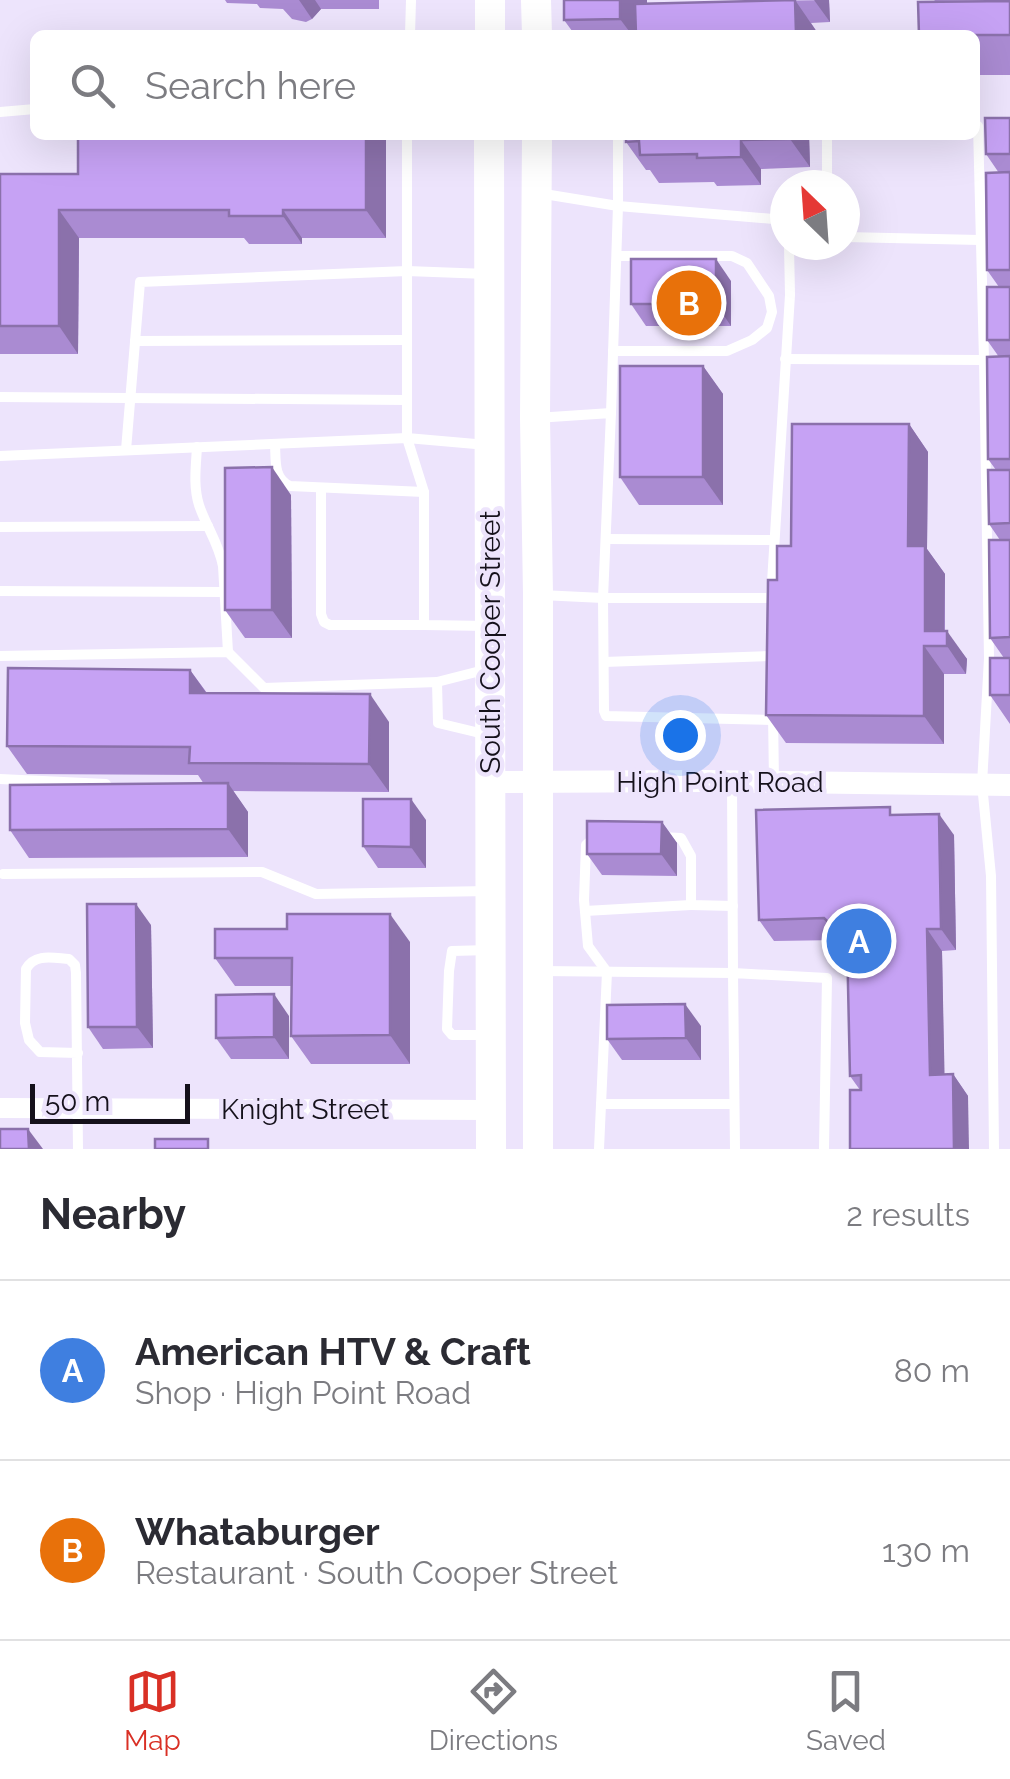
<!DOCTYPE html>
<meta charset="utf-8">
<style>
body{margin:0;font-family:Raleway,sans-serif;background:#f2f2f3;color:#2b2b33}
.compass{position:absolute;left:770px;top:170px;width:90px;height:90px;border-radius:50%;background:#fff;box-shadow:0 10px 40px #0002;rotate:335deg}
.scale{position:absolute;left:30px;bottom:25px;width:160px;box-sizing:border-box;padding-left:10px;border:5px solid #15111b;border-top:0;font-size:28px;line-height:35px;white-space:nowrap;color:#15111b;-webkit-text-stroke:8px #ede4fc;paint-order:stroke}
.you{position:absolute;left:680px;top:735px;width:35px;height:35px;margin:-25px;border:8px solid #fff;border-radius:50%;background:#1a73e8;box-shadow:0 0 0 15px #1a73e833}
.badge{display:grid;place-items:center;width:65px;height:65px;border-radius:50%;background:#d93025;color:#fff;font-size:32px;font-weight:700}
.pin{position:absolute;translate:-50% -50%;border:5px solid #fff;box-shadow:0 2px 10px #0006}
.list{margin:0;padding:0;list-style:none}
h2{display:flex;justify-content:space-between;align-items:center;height:130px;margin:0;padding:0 40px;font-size:42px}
h2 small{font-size:32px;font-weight:400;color:#7c7c81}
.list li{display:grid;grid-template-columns:65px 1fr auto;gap:30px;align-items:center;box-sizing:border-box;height:180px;padding:0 40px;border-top:2px solid #e1e1e2}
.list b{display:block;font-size:38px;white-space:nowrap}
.list p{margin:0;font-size:32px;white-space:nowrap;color:#7c7c81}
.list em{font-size:32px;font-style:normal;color:#7c7c81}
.icon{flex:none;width:55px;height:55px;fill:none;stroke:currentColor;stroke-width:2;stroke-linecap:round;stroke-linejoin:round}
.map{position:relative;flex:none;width:1010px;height:1149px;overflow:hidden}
.search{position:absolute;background:#fff;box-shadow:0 10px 40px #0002;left:30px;right:30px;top:30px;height:110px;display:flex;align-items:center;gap:25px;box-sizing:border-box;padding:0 35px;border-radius:15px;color:#7c7c81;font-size:38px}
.sheet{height:490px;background:#fff}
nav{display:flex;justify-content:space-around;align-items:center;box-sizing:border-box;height:140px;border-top:2px solid #e1e1e2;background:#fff;font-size:28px;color:#7c7c81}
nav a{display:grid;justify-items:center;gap:5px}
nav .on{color:#d93025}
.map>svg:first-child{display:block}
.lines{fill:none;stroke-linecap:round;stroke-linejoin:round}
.service{stroke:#fff;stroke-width:10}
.minor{stroke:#fff;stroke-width:20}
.tertiary{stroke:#fff;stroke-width:22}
.primary{stroke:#fff;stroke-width:30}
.wall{fill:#aa8bd2}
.shaded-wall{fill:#8b71ab}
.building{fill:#c6a2f4;stroke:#8b71ab;stroke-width:2.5}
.labels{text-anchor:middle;stroke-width:9;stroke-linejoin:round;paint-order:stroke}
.street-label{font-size:28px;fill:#15111b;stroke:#ede4fc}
</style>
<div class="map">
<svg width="1010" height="1149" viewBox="0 0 1010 1149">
<rect width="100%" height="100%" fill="#ede4fc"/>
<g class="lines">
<g class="service">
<path d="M410 35 411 0"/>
<path d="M0 112 35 109"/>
<path d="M975 126H978L984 360"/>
<path d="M407 135V438L487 445"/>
<path d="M827 185V135"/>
<path d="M538 193 618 206 785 220"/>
<path d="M845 237 980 240"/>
<path d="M135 341 407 340"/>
<path d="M613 351H727L752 340 767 328 772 312 769 296 747 263 732 256H617"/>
<path d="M785 359 984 360 989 658 982 784 991 876 994 1149"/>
<path d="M0 397 407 400"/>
<path d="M611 413 618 206V135"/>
<path d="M536 418 611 413 603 598 604 711 606 716 773 720"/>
<path d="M275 444C276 460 273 478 290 486L424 492"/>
<path d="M197 447C196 466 193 486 199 505 206 526 219 544 223 566L228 652"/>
<path d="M126 450 140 282 407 271 487 274"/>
<path d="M0 456 407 438 424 492V625L489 626"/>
<path d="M321 488V614L324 622 330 625H424"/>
<path d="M0 527 208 526"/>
<path d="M606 539 774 540"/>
<path d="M0 591 224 592"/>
<path d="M541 595 603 598H771L790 295 789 245"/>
<path d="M0 656 228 652 264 688 437 682 438 723 488 735"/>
<path d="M604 662 772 656"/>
<path d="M437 682 488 669"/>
<path d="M773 714 774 782"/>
<path d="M0 779 106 784"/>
<path d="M596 836 586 845 584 900 588 946 607 972 599 1149"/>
<path d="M661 837 681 838 691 856V905L733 906"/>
<path d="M3 874 262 872 316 894 489 891"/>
<path d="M585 911 691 905"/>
<path d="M541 971 733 973 732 782"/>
<path d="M488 1035H452L447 1029 449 971 452 951 489 950"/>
<path d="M78 1053 40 1052 29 1040 25 1023 26 969C35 953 53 958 69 959L75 965 76 973 78 1149"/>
<path d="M601 1104H733"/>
<path d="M735 1149 733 973 827 978 824 1149"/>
</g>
<path class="minor" d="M0 1108 490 1110"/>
<path class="tertiary" d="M491 782 703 781 1010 785"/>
<g class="primary">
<path d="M536 0 537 35"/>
<path d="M490 35V0"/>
<path d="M489 135 491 1149"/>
<path d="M537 135 535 418 538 594V1149"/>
</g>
</g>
<g class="wall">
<path d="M225 0H379V9H321L312 19 306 22 292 19 283 9 260 8 257 4 227 3Z"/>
<path d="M564 0H647V3L829 0 830 22 811 23 819 35H575L564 20Z"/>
<path d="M934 0 1010 1V75H975V35Z"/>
<path d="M1010 118V724L990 695 1004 658 990 638 1000 540 989 524 996 470 988 459 999 357 987 340 999 287 987 270 999 173 986 154Z"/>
<path d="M386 135V238H302V244H249L244 238H79L78 354H0V174H78Z"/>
<path d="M626 135H809L810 167 761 169V185L717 186 714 182 659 183 650 170H646L626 142Z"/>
<path d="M731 281V326H646L631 304Z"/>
<path d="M703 366 723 394V505H639L620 477Z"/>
<path d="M909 424 928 452 927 549 945 574V631L967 659 966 674H944V744L786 743 766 715 791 546Z"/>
<path d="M291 495 292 638H245L225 610Z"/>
<path d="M190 670 207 693 389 722V792L233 791 248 812V857L29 858 10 830 204 784 198 775 27 774 7 746Z"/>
<path d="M895 815 954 835 956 950 942 951 944 1074H953L968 1096 860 1090 850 1076 848 947 839 940 774 941 759 920Z"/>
<path d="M426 820V868H378L363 846Z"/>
<path d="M662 822 677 843V876L602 875 587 854Z"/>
<path d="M151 925 153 1048 103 1049 88 1027Z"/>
<path d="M287 929 410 942V1064H311L291 1036 292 986H235L215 958Z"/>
<path d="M289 1016V1059H231L216 1038Z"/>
<path d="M701 1026V1060H622L607 1039Z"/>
</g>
<g class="shaded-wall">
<path d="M299 0H315L321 9 312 19Z"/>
<path d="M620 0H647V35H632L620 19Z"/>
<path d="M795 0 819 35H797L796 33Z"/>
<path d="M814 0H829L830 22Z"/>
<path d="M366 135H386V238L366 210Z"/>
<path d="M790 135H809L810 167 790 139Z"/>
<path d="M741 140 761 169V185L741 157Z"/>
<path d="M59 210 79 238 78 354 59 326Z"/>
<path d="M283 210 302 238V244L283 216Z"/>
<path d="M716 259 731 281V326L716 304Z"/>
<path d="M703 366 723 394V505L703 477Z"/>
<path d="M909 424 928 452 927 549 945 574 944 646 925 631 908 546Z"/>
<path d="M272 467 291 495 292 638 272 610Z"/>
<path d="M947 631 967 659 966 674 947 646Z"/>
<path d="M924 646 944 674V744L924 716Z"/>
<path d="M190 670 210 698 190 693Z"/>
<path d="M370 694 389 722V792L369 764Z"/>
<path d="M228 783 248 812V857L228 829Z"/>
<path d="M411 799 426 820V868L411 847Z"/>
<path d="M939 814 954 835 956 950 941 929Z"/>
<path d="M662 822 677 843V876L661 854Z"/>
<path d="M136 904 151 925 153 1048 137 1027Z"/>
<path d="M390 914 410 942V1064L390 1035Z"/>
<path d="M927 929 942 951 945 1096 930 1075Z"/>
<path d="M274 994 289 1016V1059L274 1037Z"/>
<path d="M685 1004 701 1026V1060L686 1038Z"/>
<path d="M953 1074 968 1096 969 1149H954Z"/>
<path d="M28 1129 43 1149H29Z"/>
</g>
<g class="building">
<path d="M564 0H620V19L564 20Z"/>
<path d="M795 0 796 33 636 35 635 4Z"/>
<path d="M1010 1V35H919L918 2Z"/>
<path d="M985 118H1010V154H986Z"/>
<path d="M78 135H366V210H283V216H229V210H59V326H0V174H78Z"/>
<path d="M626 135H790V139L741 140V157L697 158V154L640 155 639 141 626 142Z"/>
<path d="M1010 172V270H987L986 173Z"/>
<rect x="631" y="259" width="85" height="45"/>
<rect x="987" y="287" width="23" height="53"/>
<path d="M1010 356V459H988L987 357Z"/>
<rect x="620" y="366" width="83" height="111"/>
<path d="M792 424H909L908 546H925V631H947V646H924V716L766 715 768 580H777V546H791Z"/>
<path d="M272 467V610H225V468Z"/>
<path d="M988 470H1010V523L989 524Z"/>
<path d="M989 540H1010V637L990 638Z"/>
<rect x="990" y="658" width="20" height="37"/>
<path d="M8 668 190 670V693L370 694 369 764 189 763 190 747 7 746Z"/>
<path d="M228 783V829L10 830V785Z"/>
<path d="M363 799H411V847L363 846Z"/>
<path d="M890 807V815L939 814 941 929H927L930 1075 953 1074 954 1149H850V1090H861V1075L850 1076 847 940 824 918 759 920 756 810Z"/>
<path d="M587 821 662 822 661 854H587Z"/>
<path d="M87 904H136L137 1027H88Z"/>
<path d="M287 914H390V1035L291 1036 292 958H215V929H287Z"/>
<path d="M274 994V1037L216 1038V995Z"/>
<path d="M685 1004 686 1038 607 1039V1005Z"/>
<path d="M0 1129H28L29 1149H0Z"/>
<rect x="155" y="1139" width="53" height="10"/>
</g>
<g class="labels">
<g class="street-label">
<text transform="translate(490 642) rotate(-90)" y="10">South Cooper Street</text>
<text x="720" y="792">High Point Road</text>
<text x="305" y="1119">Knight Street</text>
</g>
</g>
</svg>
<svg class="compass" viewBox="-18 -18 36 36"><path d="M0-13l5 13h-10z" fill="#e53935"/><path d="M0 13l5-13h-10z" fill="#7c7c81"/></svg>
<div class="scale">50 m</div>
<div class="you"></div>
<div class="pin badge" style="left:859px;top:941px;background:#3f7fe0">A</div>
<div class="pin badge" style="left:689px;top:303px;background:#e8710a">B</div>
<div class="search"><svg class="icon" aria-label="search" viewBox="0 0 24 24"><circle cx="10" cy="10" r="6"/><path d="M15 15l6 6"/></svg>Search here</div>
</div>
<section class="sheet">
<h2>Nearby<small>2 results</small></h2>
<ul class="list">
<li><span class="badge" style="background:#3f7fe0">A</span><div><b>American HTV &amp; Craft</b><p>Shop · High Point Road</p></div><em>80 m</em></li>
<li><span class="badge" style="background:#e8710a">B</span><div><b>Whataburger</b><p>Restaurant · South Cooper Street</p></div><em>130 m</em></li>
</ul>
</section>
<nav>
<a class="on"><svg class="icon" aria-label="map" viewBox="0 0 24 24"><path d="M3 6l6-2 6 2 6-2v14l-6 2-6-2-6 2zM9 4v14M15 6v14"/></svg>Map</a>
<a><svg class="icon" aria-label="directions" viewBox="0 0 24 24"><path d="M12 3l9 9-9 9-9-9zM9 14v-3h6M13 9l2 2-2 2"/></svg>Directions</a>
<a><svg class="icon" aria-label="saved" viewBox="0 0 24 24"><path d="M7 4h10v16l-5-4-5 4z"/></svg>Saved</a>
</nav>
